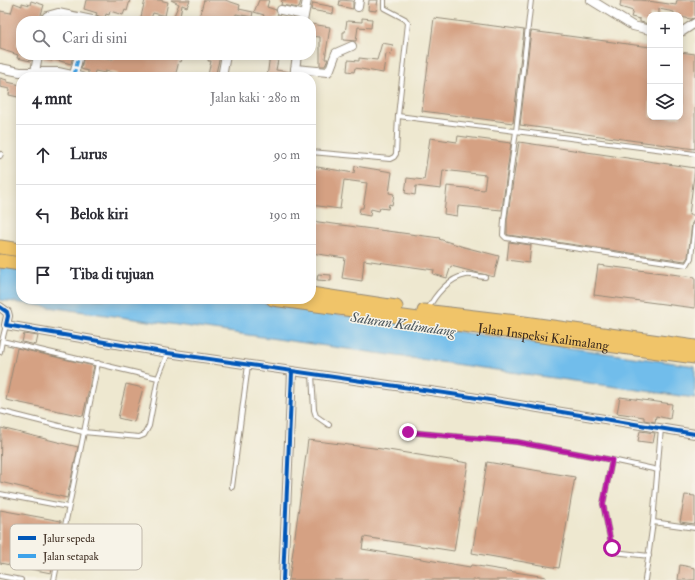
<!DOCTYPE html>
<html lang="id">
<meta charset="utf-8">
<style>
body{margin:0;font-family:"IM FELL Double Pica",serif;background:#f2f2f3;color:#2b2b33}
.controls{position:absolute;right:12px;top:12px;display:grid;overflow:hidden;border-radius:8px;box-shadow:0 2px 10px #0003}
.controls button{width:36px;height:36px;display:grid;place-items:center;padding:0;border:0;border-bottom:1px solid #e1e1e2;background:#fff;color:#2b2b33;font:20px sans-serif}
.stop{position:absolute;width:12px;height:12px;margin:-9px;border:3px solid #b5179e;border-radius:50%;background:#fff}
.stop.end{background:#b5179e;border-color:#fff;box-shadow:0 1px 4px #0008}
.list{margin:0;padding:0;list-style:none}
h2{display:flex;justify-content:space-between;align-items:center;height:52px;margin:0;padding:0 16px;font-size:17px}
h2 small{font-size:13px;font-weight:400;color:#7c7c81}
.list li{display:grid;grid-template-columns:26px 1fr auto;gap:12px;align-items:center;box-sizing:border-box;height:60px;padding:0 16px;border-top:1px solid #e1e1e2}
.list b{display:block;font-size:15px;white-space:nowrap}
.list em{font-size:13px;font-style:normal;color:#7c7c81}
.icon{flex:none;width:22px;height:22px;fill:none;stroke:currentColor;stroke-width:2;stroke-linecap:round;stroke-linejoin:round}
.map{position:relative;flex:none;width:695px;height:580px;overflow:hidden}
.search{position:absolute;background:#fff;box-shadow:0 2px 10px #0003;left:16px;top:16px;width:300px;height:44px;display:flex;align-items:center;gap:10px;box-sizing:border-box;padding:0 14px;border-radius:16px;color:#7c7c81;font-size:15px}
.panel{position:absolute;background:#fff;box-shadow:0 2px 10px #0003;left:16px;top:72px;width:300px;height:232px;border-radius:16px}
.map>svg:first-child{display:block}
.water{fill:#71bdeb;stroke:#567484}
.building{fill:#d5a183}
.lines{fill:none;stroke-linecap:round;stroke-linejoin:round}
.service-casing{stroke:#948977;stroke-width:6}
.minor-casing{stroke:#948977;stroke-width:10}
.primary-casing{stroke:#948977;stroke-width:15}
.service{stroke:#fff;stroke-width:4}
.minor{stroke:#fff;stroke-width:8}
.primary{stroke:#f0c469;stroke-width:13}
.quiet{stroke:#3fa3ea;stroke-width:3;stroke-dasharray:6 3;stroke-linecap:butt}
.cycleway-casing{stroke:#f7f3e8;stroke-width:6}
.cycleway{stroke:#0057b8;stroke-width:4}
.route{stroke:#b5179e;stroke-width:5}
.labels{text-anchor:middle;stroke-width:3;stroke-linejoin:round;paint-order:stroke}
.street-label{font-size:13px;fill:#3b2a1e;stroke:#f7f3e8}
.water-label{font-size:14px;font-style:italic;fill:#4b565c;stroke:#f7f3e8}
.key{fill:#f7f3e8;stroke:#bfb7ab;stroke-width:1}
.key-label{font-size:11px;fill:#3b2a1e}
</style>
<div class="map">
<svg width="695" height="580" viewBox="0 0 695 580">
<rect width="100%" height="100%" fill="#f7f3e8"/>
<filter id="ink" filterUnits="userSpaceOnUse"><feTurbulence type="fractalNoise" baseFrequency=".025" numOctaves="2"/><feDisplacementMap in="SourceGraphic" scale="8" xChannelSelector="R" yChannelSelector="G"/><feConvolveMatrix kernelMatrix="1 2 1 2 8 2 1 2 1" color-interpolation-filters="sRGB"/></filter>
<filter id="wash" filterUnits="userSpaceOnUse"><feTurbulence type="fractalNoise" baseFrequency=".012" numOctaves="4" result="noise"/><feDisplacementMap in="SourceGraphic" scale="16" xChannelSelector="R" yChannelSelector="G"/><feGaussianBlur stdDeviation="0.9" result="paint"/><feColorMatrix in="noise" values="0 0 0 0 0 0 0 0 0 0 0 0 0 0 0 0 0 1.4 0 .05"/><feComposite in="paint" operator="in"/></filter>
<g filter="url(#wash)">
<rect width="100%" height="100%" fill="#eee8d0"/>
<path class="water" d="M0 265 21 268V299H233L695 366V398L0 300Z"/>
<g id="blocks">
<g class="building">
<path d="M86 0H130L127 11 125 10 123 15 110 11 109 15 106 14 104 21H102L101 17 96 15 97 13 84 9Z"/>
<path d="M145 0H159L168 2 165 16 153 13 150 21H140Z"/>
<path d="M171 0H190L187 7 182 5 179 21 172 20 179 4Z"/>
<path d="M204 0H225L240 5 239 9 253 12 252 17 236 14 235 21H198Z"/>
<path d="M259 0H269L267 7 276 10 278 14 276 19H274L273 21H266L262 20 264 15 254 12Z"/>
<path d="M282 0H301L299 8 281 5Z"/>
<path d="M340 0 353 1V9L339 6Z"/>
<path d="M369 0H378L376 11 368 10Z"/>
<path d="M621 0H641L676 5 677 0H695V18L691 19 680 17V15H674V12L659 9V15H650L649 24 640 22V19L631 17 633 11 620 7Z"/>
<path d="M31 1 44 5 39 21H21V31L17 45 21 46V55H32L31 61 17 58 18 55 0 49V11L11 13 14 3 22 6V3L30 5Z"/>
<path d="M313 3 334 7 333 14 311 10Z"/>
<path d="M362 18 372 19 371 28 358 27 356 41 343 40V32H345L347 21 362 22Z"/>
<path d="M434 18 524 30 513 123 422 111Z"/>
<path d="M311 24 330 27 325 59H328L325 66H320V37L311 36Z"/>
<path d="M531 31 650 47V117H680V52L695 54V149L520 125Z"/>
<path d="M382 43 393 45 391 55 386 54 383 73 355 68 354 72 347 71 348 60 359 61V58L377 60Z"/>
<path d="M43 55H73L71 64 53 59 52 61 43 59Z"/>
<path d="M84 55H98L97 56 113 59 115 55H183L181 62 179 61 175 77H117L118 74 105 71V73L95 71 94 75 88 74V71L81 69Z"/>
<path d="M209 55 220 56 215 77 208 75 211 61H208Z"/>
<path d="M270 55H279L276 70 289 72V77H267Z"/>
<path d="M0 78 7 80V82L21 85V94H19L18 97 9 95 10 89 0 87Z"/>
<path d="M458 136 511 143 502 210 458 206 457 216 444 214 447 186 484 190 486 175 443 170 441 189 416 186 415 195 405 193 407 178 424 180 430 138 457 142Z"/>
<path d="M519 142 695 168 689 215H695V220L692 223 688 257 685 261 508 235 507 234V220Z"/>
<path d="M311 166 354 173 355 166 392 172 389 193 394 194 392 205 389 204 388 209 380 208 379 211 371 209 370 216 359 214 360 208H363L367 183 344 180 340 209 311 205Z"/>
<path d="M311 221 440 238 439 239 464 247 499 256 494 277 451 266 447 278 433 274 434 270 364 260 362 281 342 278 345 258 311 253Z"/>
<path d="M509 242 531 245 529 263 507 260Z"/>
<path d="M598 265 695 277V308L594 295Z"/>
<path d="M318 274 331 275V281L317 280Z"/>
<path d="M24 334 38 336 36 345 22 342Z"/>
<path d="M17 348 94 366 83 416 6 400Z"/>
<path d="M126 384 143 388 134 422 118 418Z"/>
<path d="M620 397 672 404 670 419 656 416 655 422 644 420V417L617 413Z"/>
<path d="M1 428 78 447 67 498 0 482Z"/>
<path d="M640 431 655 433 653 443 638 441Z"/>
<path d="M308 440 382 449 468 463 454 551 364 537 362 549 470 567 471 565 546 577 545 580H289Z"/>
<path d="M487 462 575 477 559 568 472 553Z"/>
<path d="M685 495 695 496V524L680 522Z"/>
<path d="M0 510 61 521 51 573 0 563Z"/>
<path d="M680 565 695 568V580H678Z"/>
</g>
</g>
</g>
<g filter="url(#ink)">
<use href="#blocks" fill-opacity="0" stroke="#948977" stroke-width="1"/>
<g class="lines">
<defs>
<g id="service">
<path d="M531 0 516 131 504 220 503 235 506 238 687 265 691 258 695 223"/>
<path d="M398 116 695 154"/>
<path d="M311 152 390 159 394 157 396 154 398 116 408 23 405 19 384 8V0"/>
<path d="M0 156 1 154"/>
<path d="M428 309C435 295 449 278 466 275 471 274 479 277 485 277"/>
<path d="M2 341 6 325"/>
<path d="M0 352 2 341 158 378"/>
<path d="M312 374 314 410 316 416 329 425"/>
<path d="M0 411 83 432 139 437 144 435 149 426 158 378 168 353"/>
<path d="M408 432 517 442 612 460 658 470"/>
<path d="M612 460 603 504 612 548 614 552 649 556"/>
<path d="M232 487 248 365"/>
<path d="M0 494 68 507"/>
<path d="M653 522 695 528"/>
<path d="M0 576 21 580"/>
<path d="M54 580 98 363"/>
<path d="M645 580 653 522 661 428"/>
</g>
<g id="minor">
<path d="M591 0 633 26 650 30"/>
<path d="M358 7 359 0"/>
<path d="M281 10 304 15"/>
<path d="M44 21 47 16 58 13 97 21"/>
<path d="M303 21 307 0"/>
<path d="M680 32 683 31 695 23"/>
<path d="M0 68 20 72H58L81 77"/>
<path d="M295 69 328 72 330 69 336 53 352 46"/>
<path d="M35 72 38 55"/>
<path d="M74 75 79 55"/>
<path d="M222 77 226 55"/>
<path d="M294 77 297 55"/>
<path d="M0 307 7 312 8 316 6 325 168 353 465 396 695 434"/>
<path d="M283 580 292 372"/>
</g>
<g id="primary">
<path d="M0 247 21 250"/>
<path d="M0 261 21 264"/>
<path d="M311 294 396 307"/>
<path id="s1" d="M273 299 695 357"/>
<path d="M424 311 517 322 695 347"/>
</g>
</defs>
<use href="#service" class="service-casing"/>
<use href="#minor" class="minor-casing"/>
<use href="#primary" class="primary-casing"/>
<use href="#service" class="service"/>
<use href="#minor" class="minor"/>
<use href="#primary" class="primary"/>
<path class="quiet" d="M74 75 79 55"/>
<defs>
<g id="cycleway">
<path d="M0 307 7 312 8 316 6 325 168 353 465 396 695 434"/>
<path d="M283 580 292 372"/>
</g>
</defs>
<use href="#cycleway" class="cycleway-casing"/>
<use href="#cycleway" class="cycleway"/>
</g>
</g>
<g class="lines" filter="url(#ink)">
<path class="route" d="M408 432 517 442 612 460 603 504 612 548"/>
</g>
<g class="labels">
<g class="street-label">
<text dy="5" stroke="none"><textPath href="#s1" startOffset="273">Jalan Inspeksi Kalimalang</textPath></text>
</g>
<g class="water-label">
<text transform="translate(403 324) rotate(8)" y="5">Saluran Kalimalang</text>
</g>
</g>
<rect x="10" y="524" width="132" height="46" rx="6" class="key"/>
<rect x="18" y="536" width="18" height="4" fill="#0057b8"/>
<rect x="18" y="554" width="18" height="4" fill="#3fa3ea"/>
<g class="key-label">
<text x="43" y="542">Jalur sepeda</text>
<text x="43" y="560">Jalan setapak</text>
</g>
</svg>
<div class="controls">
<button>+</button>
<button>−</button>
<button><svg class="icon" aria-label="layers" viewBox="0 0 24 24"><path d="M12 4l9 5-9 5-9-5zM3 14l9 5 9-5"/></svg></button>
</div>
<div class="stop" style="left:612px;top:548px"></div>
<div class="stop end" style="left:408px;top:432px"></div>
<div class="search"><svg class="icon" aria-label="search" viewBox="0 0 24 24"><circle cx="10" cy="10" r="6"/><path d="M15 15l6 6"/></svg>Cari di sini</div>
<section class="panel">
<h2>4 mnt<small>Jalan kaki · 280 m</small></h2>
<ul class="list">
<li><svg class="icon" aria-label="ahead" viewBox="0 0 24 24"><path d="M12 20V5M6 11l6-6 6 6"/></svg><div><b>Lurus</b></div><em>90 m</em></li>
<li><svg class="icon" aria-label="left" viewBox="0 0 24 24"><path d="M17 20v-9H6M10 6l-5 5 5 5"/></svg><div><b>Belok kiri</b></div><em>190 m</em></li>
<li><svg class="icon" aria-label="arrive" viewBox="0 0 24 24"><path d="M6 21V4h12l-3 4 3 4H6"/></svg><div><b>Tiba di tujuan</b></div></li>
</ul>
</section>
</div>
